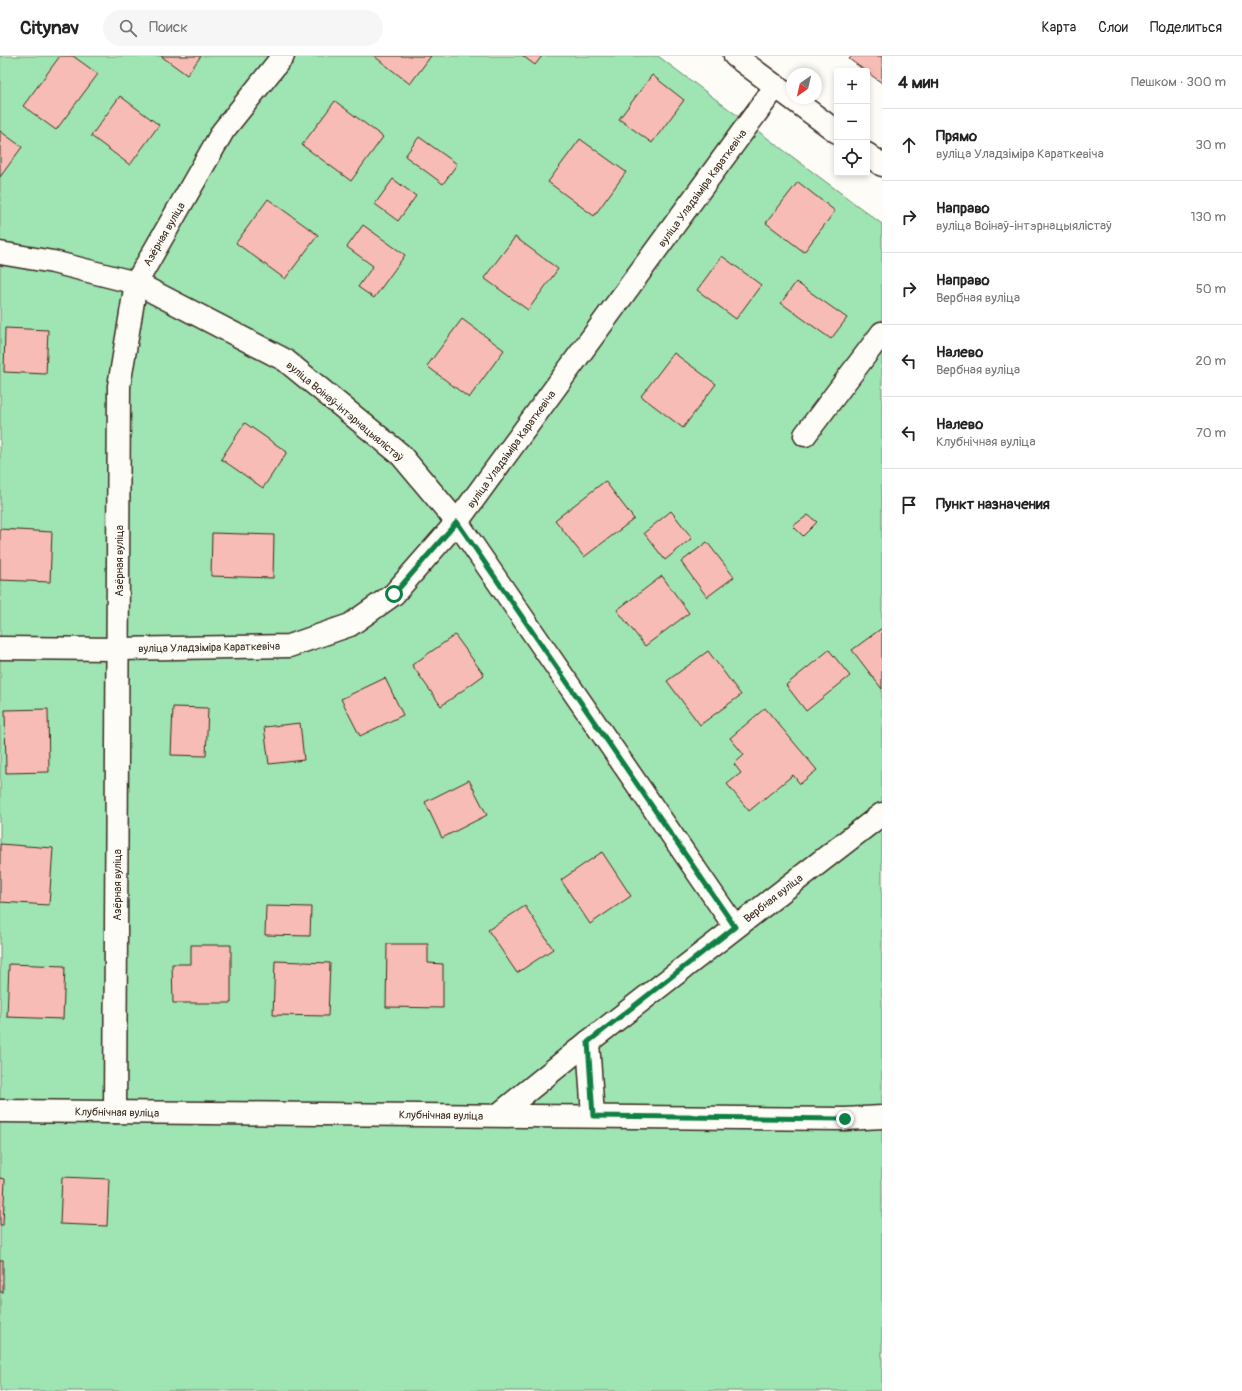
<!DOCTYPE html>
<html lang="ru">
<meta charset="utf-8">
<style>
body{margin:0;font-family:Pangolin,sans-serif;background:#f6f6f6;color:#222}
.controls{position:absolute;right:12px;top:12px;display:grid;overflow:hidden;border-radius:4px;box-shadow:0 2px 6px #0003}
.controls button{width:36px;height:36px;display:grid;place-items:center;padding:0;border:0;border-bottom:1px solid #e0e0e0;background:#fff;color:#222;font:20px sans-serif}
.compass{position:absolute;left:786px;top:12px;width:36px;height:36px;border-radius:50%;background:#fff;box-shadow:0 2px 6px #0003;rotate:214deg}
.stop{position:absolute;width:12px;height:12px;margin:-9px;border:3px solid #0b8043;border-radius:50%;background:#fff}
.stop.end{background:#0b8043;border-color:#fff;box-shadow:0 1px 4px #0008}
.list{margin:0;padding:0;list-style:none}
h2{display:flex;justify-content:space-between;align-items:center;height:52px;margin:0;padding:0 16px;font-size:17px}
h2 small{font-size:13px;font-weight:400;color:#767676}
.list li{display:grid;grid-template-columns:26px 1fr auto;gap:12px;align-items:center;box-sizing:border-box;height:72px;padding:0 16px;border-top:1px solid #e0e0e0}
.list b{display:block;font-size:15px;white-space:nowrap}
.list p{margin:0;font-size:13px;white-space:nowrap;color:#767676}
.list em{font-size:13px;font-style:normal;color:#767676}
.icon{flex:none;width:22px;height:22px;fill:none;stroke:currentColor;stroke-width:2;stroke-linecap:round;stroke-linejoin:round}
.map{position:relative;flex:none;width:882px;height:1335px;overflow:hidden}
header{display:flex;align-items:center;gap:24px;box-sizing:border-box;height:56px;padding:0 20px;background:#fff;border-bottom:1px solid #e0e0e0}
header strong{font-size:19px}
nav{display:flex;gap:22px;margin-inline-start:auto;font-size:14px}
.search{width:280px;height:36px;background:#f6f6f6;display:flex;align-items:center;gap:10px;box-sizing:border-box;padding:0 14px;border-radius:22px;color:#767676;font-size:15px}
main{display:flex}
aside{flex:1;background:#fff}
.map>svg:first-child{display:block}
.green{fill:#9ee5b3;stroke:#6c8868}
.building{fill:#f8bcb6;stroke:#3b2a1e}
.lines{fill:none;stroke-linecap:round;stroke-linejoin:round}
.street-casing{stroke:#3b2a1e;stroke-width:25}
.secondary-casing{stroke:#3b2a1e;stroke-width:25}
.street{stroke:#fdfcf7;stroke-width:22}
.secondary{stroke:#fdfcf7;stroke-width:22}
.route{stroke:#0b8043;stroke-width:5}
.labels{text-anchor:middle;stroke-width:4;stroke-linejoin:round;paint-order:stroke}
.street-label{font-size:11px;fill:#3b2a1e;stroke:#fdfcf7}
</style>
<header>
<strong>Citynav</strong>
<div class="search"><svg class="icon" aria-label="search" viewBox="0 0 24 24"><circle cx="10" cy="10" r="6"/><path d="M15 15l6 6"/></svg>Поиск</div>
<nav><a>Карта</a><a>Слои</a><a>Поделиться</a></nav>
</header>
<main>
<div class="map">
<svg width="882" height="1335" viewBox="0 0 882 1335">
<rect width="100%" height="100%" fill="#fdfcf7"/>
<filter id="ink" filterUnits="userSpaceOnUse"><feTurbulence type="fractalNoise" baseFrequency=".025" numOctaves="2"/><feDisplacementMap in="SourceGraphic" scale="8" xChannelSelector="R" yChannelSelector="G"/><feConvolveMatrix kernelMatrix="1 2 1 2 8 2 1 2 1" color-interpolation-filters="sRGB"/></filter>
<g filter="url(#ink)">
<path class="green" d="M0 0H658L882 168V1335H0Z"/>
<g class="building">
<path d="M60 0H73L98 18 56 74 23 50Z"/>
<path d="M161 0H201L187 19Z"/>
<path d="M374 0H431L410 28Z"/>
<path d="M523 0H542L535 9Z"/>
<path d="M852 0H882V27L849 3Z"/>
<path d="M652 19 684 44 652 87 619 63Z"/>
<path d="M120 40 159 69 130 109 91 80Z"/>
<path d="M335 45 383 81 351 125 302 89Z"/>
<path d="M0 75 22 91 0 121Z"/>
<path d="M419 81 457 108 443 128 405 100Z"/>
<path d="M580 83 626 116 594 160 548 126Z"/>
<path d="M393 123 416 140 398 165 375 148Z"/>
<path d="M798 126 835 155 804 196 766 167Z"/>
<path d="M268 143 318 179 285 223 236 187Z"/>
<path d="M363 169 405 199 374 242 358 231 373 210 347 191Z"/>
<path d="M515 181 558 213 528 254 484 222Z"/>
<path d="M722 200 761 229 736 263 697 234Z"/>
<path d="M796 226 847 262 831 283 781 247Z"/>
<path d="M462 263 504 294 469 342 427 310Z"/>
<path d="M5 272 48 274 46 318 4 316Z"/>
<path d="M674 297 716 328 683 372 641 340Z"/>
<path d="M245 367 287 396 263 432 221 403Z"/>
<path d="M605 425 634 463 584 501 555 464Z"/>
<path d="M671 455 692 482 665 504 644 477Z"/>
<path d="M808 459 817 466 803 480 793 470Z"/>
<path d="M0 473 52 476 50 526 0 524Z"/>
<path d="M212 477 274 479 273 522 211 520Z"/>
<path d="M707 486 734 521 707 541 681 506Z"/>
<path d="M662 520 689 557 645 590 617 554Z"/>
<path d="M882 572V633L852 594Z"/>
<path d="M455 579 484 619 441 650 412 609Z"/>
<path d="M829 594 850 620 806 655 786 629Z"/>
<path d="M708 595 741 639 700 669 667 625Z"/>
<path d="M385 622 403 659 360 680 341 643Z"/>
<path d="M173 651 208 652 206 700 171 699Z"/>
<path d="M765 652 817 714 800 728 793 719 749 755 727 728 741 717 734 708 744 699 730 682Z"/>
<path d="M48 653 49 716 6 717 5 654Z"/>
<path d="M300 667 304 704 269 708 264 671Z"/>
<path d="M469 724 487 759 442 782 425 746Z"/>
<path d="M0 788 53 792 49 849 0 846Z"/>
<path d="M602 796 631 840 590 868 561 824Z"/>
<path d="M266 850 311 851 310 880 265 879Z"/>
<path d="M525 850 553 893 517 917 488 874Z"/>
<path d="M387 888H428V907L443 908V952L386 951Z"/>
<path d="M191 889H231V947H173L172 908H191Z"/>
<path d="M275 905 330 907 328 960 273 959Z"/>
<path d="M9 908 65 910 63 963 7 961Z"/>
<path d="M62 1121 109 1123 107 1170 60 1168Z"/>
<path d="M0 1122 5 1123 3 1169H0Z"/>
<rect x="0" y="1204" width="3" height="32"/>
</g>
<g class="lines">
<defs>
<g id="street">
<path d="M735 0 837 76"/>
<path d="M867 98 882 109"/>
<path d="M0 197 53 206 136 227 285 304 400 398 457 466 735 871"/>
<path d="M805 379 882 277"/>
<path d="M0 592 118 593 289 590 350 569 394 538 457 466 776 30"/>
<path d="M588 986 593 1060"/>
<path d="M115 1056 119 330 136 227 223 75 283 0"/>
<path d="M498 1059 588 986 882 758"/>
</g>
<path id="secondary" d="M0 1055 845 1063 882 1061"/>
</defs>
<use href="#street" class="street-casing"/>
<use href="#secondary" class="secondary-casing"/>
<use href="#street" class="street"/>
<use href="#secondary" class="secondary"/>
</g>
</g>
<g class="lines" filter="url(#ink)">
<path class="route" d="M394 538 457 466 735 871 588 986 593 1060 845 1063"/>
</g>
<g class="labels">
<g class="street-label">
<text transform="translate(702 132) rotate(-54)" y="4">вуліца Уладзіміра Караткевіча</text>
<text transform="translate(164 178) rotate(-60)" y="4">Азёрная вуліца</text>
<text transform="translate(345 355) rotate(40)" y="4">вуліца Воінаў-інтэрнацыялістаў</text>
<text transform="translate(511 393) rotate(-54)" y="4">вуліца Уладзіміра Караткевіча</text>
<text transform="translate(119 505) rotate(-90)" y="4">Азёрная вуліца</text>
<text transform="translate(209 591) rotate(-1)" y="4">вуліца Уладзіміра Караткевіча</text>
<text transform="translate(117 829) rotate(-90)" y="4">Азёрная вуліца</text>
<text transform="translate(773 842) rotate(-38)" y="4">Вербная вуліца</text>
<text transform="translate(117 1056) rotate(1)" y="4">Клубнічная вуліца</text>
<text transform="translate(441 1059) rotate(1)" y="4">Клубнічная вуліца</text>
</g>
</g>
</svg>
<div class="controls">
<button>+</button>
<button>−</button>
<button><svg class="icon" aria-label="locate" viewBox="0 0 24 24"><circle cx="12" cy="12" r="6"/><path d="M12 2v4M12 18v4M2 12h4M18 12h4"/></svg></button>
</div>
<svg class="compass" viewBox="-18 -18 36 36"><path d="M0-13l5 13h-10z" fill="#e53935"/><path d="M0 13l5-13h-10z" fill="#767676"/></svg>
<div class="stop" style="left:394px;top:538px"></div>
<div class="stop end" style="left:845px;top:1063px"></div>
</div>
<aside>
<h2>4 мин<small>Пешком · 300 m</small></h2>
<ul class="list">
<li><svg class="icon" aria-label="ahead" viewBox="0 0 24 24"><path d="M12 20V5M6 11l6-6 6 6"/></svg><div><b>Прямо</b><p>вуліца Уладзіміра Караткевіча</p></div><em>30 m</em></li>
<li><svg class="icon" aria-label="right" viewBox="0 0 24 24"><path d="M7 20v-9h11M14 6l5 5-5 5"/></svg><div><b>Направо</b><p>вуліца Воінаў-інтэрнацыялістаў</p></div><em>130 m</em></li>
<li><svg class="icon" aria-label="right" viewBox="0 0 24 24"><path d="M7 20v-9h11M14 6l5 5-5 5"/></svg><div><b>Направо</b><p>Вербная вуліца</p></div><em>50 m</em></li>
<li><svg class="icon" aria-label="left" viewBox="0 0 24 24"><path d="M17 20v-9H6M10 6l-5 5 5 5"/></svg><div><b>Налево</b><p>Вербная вуліца</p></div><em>20 m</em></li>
<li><svg class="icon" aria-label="left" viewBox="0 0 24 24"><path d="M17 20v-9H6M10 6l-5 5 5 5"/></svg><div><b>Налево</b><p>Клубнічная вуліца</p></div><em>70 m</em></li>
<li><svg class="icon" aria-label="arrive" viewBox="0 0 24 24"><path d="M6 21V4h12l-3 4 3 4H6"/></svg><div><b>Пункт назначения</b></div></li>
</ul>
</aside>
</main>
